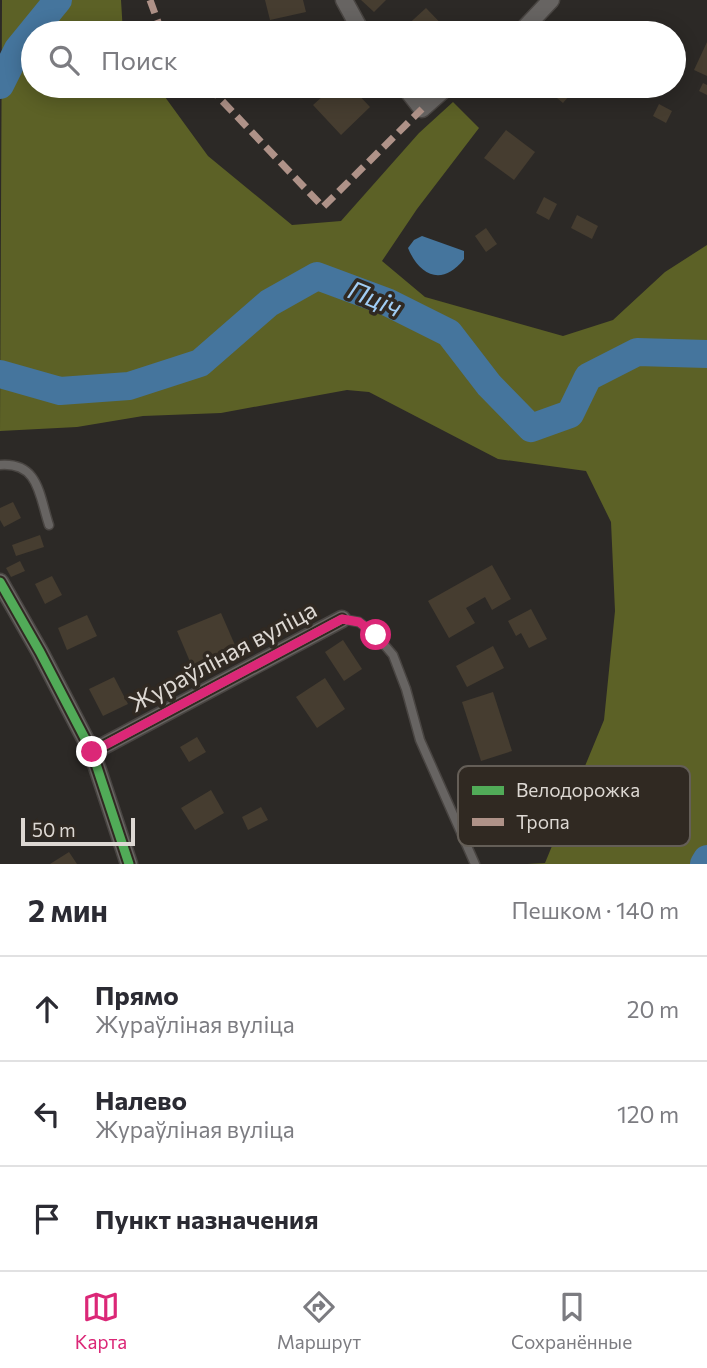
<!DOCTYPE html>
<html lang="ru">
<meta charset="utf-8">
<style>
body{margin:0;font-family:Commissioner,sans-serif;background:#f2f2f3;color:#2b2b33}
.scale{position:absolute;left:21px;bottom:18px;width:114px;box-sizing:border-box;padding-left:7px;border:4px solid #ddd8d3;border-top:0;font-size:19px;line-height:24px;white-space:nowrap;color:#ddd8d3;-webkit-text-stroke:5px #302922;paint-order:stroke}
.stop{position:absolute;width:21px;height:21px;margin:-16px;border:5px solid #db2777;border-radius:50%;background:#fff}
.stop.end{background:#db2777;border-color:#fff;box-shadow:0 2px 7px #0008}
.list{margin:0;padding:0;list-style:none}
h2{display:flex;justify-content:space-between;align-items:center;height:91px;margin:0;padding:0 28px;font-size:30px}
h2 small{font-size:23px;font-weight:400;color:#7c7c81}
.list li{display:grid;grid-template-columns:46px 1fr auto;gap:21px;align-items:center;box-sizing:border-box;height:105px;padding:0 28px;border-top:2px solid #e1e1e2}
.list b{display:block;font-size:26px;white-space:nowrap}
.list p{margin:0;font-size:23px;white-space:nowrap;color:#7c7c81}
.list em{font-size:23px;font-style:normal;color:#7c7c81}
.icon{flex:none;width:38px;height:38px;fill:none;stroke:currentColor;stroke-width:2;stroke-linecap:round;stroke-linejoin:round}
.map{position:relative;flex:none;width:707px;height:864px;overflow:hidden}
.search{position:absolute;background:#fff;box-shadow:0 4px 18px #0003;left:21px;right:21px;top:21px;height:77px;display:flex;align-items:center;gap:18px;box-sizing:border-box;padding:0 24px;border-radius:38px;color:#7c7c81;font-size:26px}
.sheet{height:406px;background:#fff}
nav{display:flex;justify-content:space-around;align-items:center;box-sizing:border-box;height:98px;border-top:2px solid #e1e1e2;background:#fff;font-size:19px;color:#7c7c81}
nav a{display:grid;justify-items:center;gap:4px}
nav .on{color:#db2777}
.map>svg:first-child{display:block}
.forest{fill:#5c6126}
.water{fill:#45759d}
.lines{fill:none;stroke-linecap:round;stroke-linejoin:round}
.river{stroke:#45759d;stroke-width:28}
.building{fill:#463d30}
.lane-casing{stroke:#494542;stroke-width:11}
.street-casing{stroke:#494542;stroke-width:19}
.lane{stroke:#676462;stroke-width:8}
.street{stroke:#676462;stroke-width:16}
.quiet{stroke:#af9288;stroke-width:7;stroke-dasharray:14 7;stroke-linecap:butt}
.cycleway-casing{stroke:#302922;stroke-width:13}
.cycleway{stroke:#51ab58;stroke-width:9}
.route{stroke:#db2777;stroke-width:9}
.labels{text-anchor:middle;stroke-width:7;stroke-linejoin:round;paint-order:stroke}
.street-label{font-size:24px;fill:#ddd8d3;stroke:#302922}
.water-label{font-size:26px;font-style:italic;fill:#a1cdf4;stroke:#302922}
.key{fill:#302922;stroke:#645e57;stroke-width:2}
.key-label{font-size:19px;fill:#ddd8d3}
</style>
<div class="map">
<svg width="707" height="864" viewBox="0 0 707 864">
<rect width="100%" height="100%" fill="#2c2926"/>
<path class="forest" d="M2 0H121L123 33H33V86H157L208 156 292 225 341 221 419 133 453 102 479 128 417 209 382 261 425 297 563 336 613 320 665 272 707 245V864H527L545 863 604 720 615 611 611 522 586 471 498 459 369 392 347 390 221 413 143 416 77 427 0 431Z"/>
<path class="water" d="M422 236 464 251V259C443 286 420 277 408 248L414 240Z"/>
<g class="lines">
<g class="river">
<path d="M0 85 18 49 58 0"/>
<path d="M0 374 60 391 129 386 200 363 269 303 317 276 387 302 449 333 489 385 531 428 570 414 588 377 637 352 707 354"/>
<path d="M704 864 707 859"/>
</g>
</g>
<g class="building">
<path d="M265 0H303L306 12 270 20Z"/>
<path d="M361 0H386L374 12Z"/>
<path d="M426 8 450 33H406L402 30Z"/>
<path d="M605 26 615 33H599Z"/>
<path d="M707 42V76L694 70Z"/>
<path d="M703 83 707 85V95L699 91Z"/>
<path d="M334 86H359L354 90 370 107 341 135 313 105Z"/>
<path d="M547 86H557L569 96 563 103 545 88Z"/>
<path d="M659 104 672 111 666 123 653 116Z"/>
<path d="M506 130 535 152 514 180 484 158Z"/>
<path d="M544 197 557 204 549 220 536 213Z"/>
<path d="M577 215 598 226 592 239 571 228Z"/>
<path d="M486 228 497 244 486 252 475 236Z"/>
<path d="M13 502 21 518 4 527 0 520V508Z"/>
<path d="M40 535 44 547 16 556 12 545Z"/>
<path d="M20 561 25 571 11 577 6 568Z"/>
<path d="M492 565 511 599 492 610 485 597 466 608 475 623 449 638 428 601Z"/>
<path d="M52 576 62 595 45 604 35 584Z"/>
<path d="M531 609 547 639 529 648 521 633 516 636 508 621Z"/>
<path d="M221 613 238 652 194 671 177 631Z"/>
<path d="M87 615 97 636 67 650 58 628Z"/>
<path d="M343 640 362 669 344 681 325 652Z"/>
<path d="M493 646 504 668 467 687 456 666Z"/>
<path d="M114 677 128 704 103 716 89 689Z"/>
<path d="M325 678 345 709 317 728 296 697Z"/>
<path d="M493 692 512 751 481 761 462 702Z"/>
<path d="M197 737 206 752 189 762 180 747Z"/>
<path d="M211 790 224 813 195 830 181 808Z"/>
<path d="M261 807 268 820 248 830 242 817Z"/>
<path d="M69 852 77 864H50Z"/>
</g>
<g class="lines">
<defs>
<g id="lane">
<path d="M0 465C39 462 39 495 49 525"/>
<path d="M342 619 359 622 376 635 393 655 406 689 420 740 475 864"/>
</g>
<g id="street">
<path d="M344 0 362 33"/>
<path d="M520 33 551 0"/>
<path d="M404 86 422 109 448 86"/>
<path d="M0 582 40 652 92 752 129 864"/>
<path d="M92 752 342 619"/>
</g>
</defs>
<use href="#lane" class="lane-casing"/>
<use href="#street" class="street-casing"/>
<use href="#lane" class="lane"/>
<use href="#street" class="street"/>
<g class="quiet">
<path d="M150 0 162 33"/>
<path d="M208 86 323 207 422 109"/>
</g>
<defs>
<g id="cycleway">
<path d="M0 582 40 652 92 752 129 864"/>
<path d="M92 752 342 619"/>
</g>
</defs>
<use href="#cycleway" class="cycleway-casing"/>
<use href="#cycleway" class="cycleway"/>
</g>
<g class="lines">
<path class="route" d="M92 752 342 619 359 622 376 635"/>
</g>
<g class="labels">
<g class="street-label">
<text transform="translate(223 657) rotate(-28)" y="8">Жураўліная вуліца</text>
</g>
<g class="water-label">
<text transform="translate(375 299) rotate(22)" y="9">Пціч</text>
</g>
</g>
<rect x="458" y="766" width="232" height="80" rx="10" class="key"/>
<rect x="472" y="786" width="32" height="9" fill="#51ab58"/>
<rect x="472" y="818" width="32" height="8" fill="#af9288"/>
<g class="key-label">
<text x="516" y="797">Велодорожка</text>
<text x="516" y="829">Тропа</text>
</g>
</svg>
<div class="scale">50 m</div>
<div class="stop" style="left:376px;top:635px"></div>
<div class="stop end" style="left:92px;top:752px"></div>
<div class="search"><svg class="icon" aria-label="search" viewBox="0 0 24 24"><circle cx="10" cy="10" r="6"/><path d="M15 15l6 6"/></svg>Поиск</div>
</div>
<section class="sheet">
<h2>2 мин<small>Пешком · 140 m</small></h2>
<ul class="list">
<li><svg class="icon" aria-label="ahead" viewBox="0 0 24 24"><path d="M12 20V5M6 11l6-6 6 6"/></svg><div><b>Прямо</b><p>Жураўліная вуліца</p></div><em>20 m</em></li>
<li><svg class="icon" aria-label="left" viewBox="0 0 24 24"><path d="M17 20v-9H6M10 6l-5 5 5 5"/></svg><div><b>Налево</b><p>Жураўліная вуліца</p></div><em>120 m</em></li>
<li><svg class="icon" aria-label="arrive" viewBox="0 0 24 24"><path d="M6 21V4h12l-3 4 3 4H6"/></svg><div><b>Пункт назначения</b></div></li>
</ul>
</section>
<nav>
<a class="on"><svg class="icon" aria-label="map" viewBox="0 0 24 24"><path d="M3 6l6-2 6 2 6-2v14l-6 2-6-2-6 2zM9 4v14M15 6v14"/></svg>Карта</a>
<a><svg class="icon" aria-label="directions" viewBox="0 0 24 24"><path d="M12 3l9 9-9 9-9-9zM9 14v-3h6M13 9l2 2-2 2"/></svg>Маршрут</a>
<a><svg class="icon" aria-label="saved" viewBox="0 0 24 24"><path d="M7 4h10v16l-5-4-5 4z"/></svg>Сохранённые</a>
</nav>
